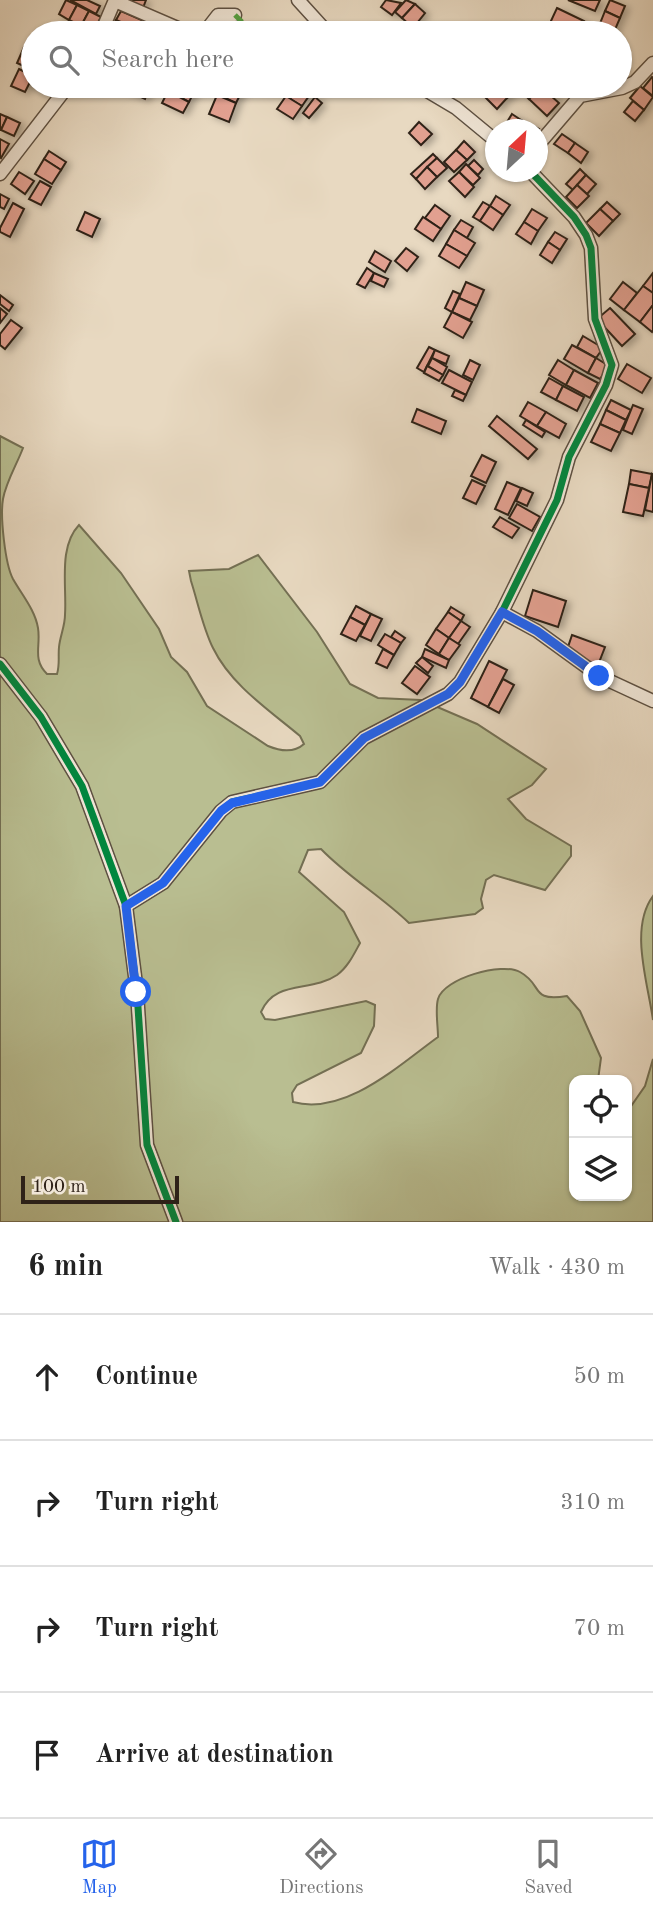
<!DOCTYPE html>
<meta charset="utf-8">
<style>
body{margin:0;font-family:"Old Standard TT",serif;background:#f6f6f6;color:#222}
.controls{position:absolute;right:21px;bottom:21px;display:grid;overflow:hidden;border-radius:14px;box-shadow:0 2px 5px #0004}
.controls button{width:63px;height:63px;display:grid;place-items:center;padding:0;border:0;border-bottom:2px solid #e0e0e0;background:#fff;color:#222;font:35px sans-serif}
.compass{position:absolute;left:485px;top:119px;width:63px;height:63px;border-radius:50%;background:#fff;box-shadow:0 2px 5px #0004;rotate:26deg}
.scale{position:absolute;left:21px;bottom:18px;width:158px;box-sizing:border-box;padding-left:7px;border:4px solid #2f2218;border-top:0;font-size:19px;line-height:24px;white-space:nowrap;color:#2f2218;-webkit-text-stroke:5px #f0e6d7;paint-order:stroke}
.stop{position:absolute;width:21px;height:21px;margin:-16px;border:5px solid #2563eb;border-radius:50%;background:#fff}
.stop.end{background:#2563eb;border-color:#fff;box-shadow:0 2px 7px #0008}
.list{margin:0;padding:0;list-style:none}
h2{display:flex;justify-content:space-between;align-items:center;height:91px;margin:0;padding:0 28px;font-size:30px}
h2 small{font-size:23px;font-weight:400;color:#767676}
.list li{display:grid;grid-template-columns:46px 1fr auto;gap:21px;align-items:center;box-sizing:border-box;height:126px;padding:0 28px;border-top:2px solid #e0e0e0}
.list b{display:block;font-size:26px;white-space:nowrap}
.list em{font-size:23px;font-style:normal;color:#767676}
.icon{flex:none;width:38px;height:38px;fill:none;stroke:currentColor;stroke-width:2;stroke-linecap:round;stroke-linejoin:round}
.map{position:relative;flex:none;width:653px;height:1222px;overflow:hidden}
.search{position:absolute;background:#fff;box-shadow:0 2px 5px #0004;left:21px;right:21px;top:21px;height:77px;display:flex;align-items:center;gap:18px;box-sizing:border-box;padding:0 24px;border-radius:38px;color:#767676;font-size:26px}
.sheet{height:595px;background:#fff}
nav{display:flex;justify-content:space-around;align-items:center;box-sizing:border-box;height:98px;border-top:2px solid #e0e0e0;background:#fff;font-size:19px;color:#767676}
nav a{display:grid;justify-items:center;gap:4px}
nav .on{color:#2563eb}
.map>svg:first-child{display:block}
.green{fill:#b9be91;stroke:#747054;stroke-width:2}
.building{fill:#e2a090;stroke:#2f2218;stroke-width:2;filter:url(#shadow)}
.lines{fill:none;stroke-linecap:round;stroke-linejoin:round}
.minor-casing{stroke:#5d5042;stroke-width:15}
.minor{stroke:#f0e6d7;stroke-width:12}
.quiet{stroke:#52a240;stroke-width:5;stroke-dasharray:10 5;stroke-linecap:butt}
.cycleway-casing{stroke:#f0e6d7;stroke-width:11}
.cycleway{stroke:#00873e;stroke-width:7}
.route{stroke:#2563eb;stroke-width:9}
</style>
<div class="map">
<svg width="653" height="1222" viewBox="0 0 653 1222">
<defs>
<filter id="shadow"><feDropShadow dx="4.5" dy="2.5" stdDeviation="3.5" flood-color="#0004"/></filter>
</defs>
<rect width="100%" height="100%" fill="#e8d9c1"/>
<filter id="stains"><feTurbulence type="fractalNoise" baseFrequency=".00286" numOctaves="4"/><feColorMatrix values="0 0 0 0 .2 0 0 0 0 .09 0 0 0 0 .02 0 0 0 .5 -.17"/></filter>
<radialGradient id="worn" r=".72"><stop offset=".6" stop-color="#630" stop-opacity="0"/><stop offset="1" stop-color="#630" stop-opacity=".3"/></radialGradient>
<g class="green">
<path d="M0 436 23 448C17 464 6 482 3 499 0 516 5 564 13 579 22 595 35 610 38 628 41 646 32 659 47 674H57C60 664 58 657 59 647 60 636 65 626 65 615 67 586 58 547 79 525L121 573 159 629 171 657 187 672 207 706 268 746C280 751 294 753 304 744L300 736C269 710 231 685 213 648 203 628 198 603 191 581L189 571 229 569 258 555 317 632 350 684 378 698 421 700 477 724 546 769 532 785 508 799 526 819 571 846V856L545 890 494 875 486 880 481 899 483 908 475 914 409 923C381 896 348 877 321 849L308 850 299 872 344 912 360 943C354 954 348 967 337 975 311 993 275 979 261 1012L265 1019 275 1020 366 1001 375 1005 374 1026 361 1053 297 1085 292 1093 293 1102C345 1116 398 1066 438 1037 438 1026 435 1009 438 999 444 978 502 962 520 972 544 985 529 1002 567 996L580 1011 601 1058 598 1080H574V1196H627V1112L645 1086 653 1059V1222H0Z"/>
<path d="M653 896V1020C648 983 629 928 653 896Z"/>
</g>
<g class="building">
<path d="M66 0 77 5 69 20 59 14Z"/>
<path d="M70 0H87L100 6 96 14Z"/>
<path d="M125 0H146L143 8Z"/>
<path d="M386 0 401 3 392 15 381 7Z"/>
<path d="M406 0 415 4 402 18 395 12Z"/>
<path d="M568 0H600L595 11Z"/>
<path d="M610 0 625 6 620 18 605 11Z"/>
<path d="M415 4 425 13 413 28 402 18Z"/>
<path d="M77 5 89 11 81 26 69 20Z"/>
<path d="M557 8 584 21 578 33H570L550 23Z"/>
<path d="M89 11 101 17 93 32 81 26Z"/>
<path d="M121 11 144 21 140 30 116 20Z"/>
<path d="M605 11 620 18 614 32 599 26Z"/>
<path d="M222 18 238 27 235 33 216 30Z"/>
<path d="M116 20 122 24 117 33H109Z"/>
<path d="M122 24 133 29 130 33H117Z"/>
<path d="M75 26 86 31 85 33H73Z"/>
<path d="M24 47 33 51 28 68 17 63Z"/>
<path d="M19 69 33 76 25 92 11 86Z"/>
<path d="M652 77 653 78V96L643 88Z"/>
<path d="M121 86H135L132 93Z"/>
<path d="M135 86H150L145 99 132 93Z"/>
<path d="M187 86 195 90 189 102 159 87Z"/>
<path d="M228 86 242 91 236 103 223 97Z"/>
<path d="M299 86 311 93 302 106 290 99Z"/>
<path d="M515 86 518 88 507 98 496 87Z"/>
<path d="M530 86 541 87 529 99 523 93Z"/>
<path d="M640 86 653 97 644 110 630 98Z"/>
<path d="M496 87 507 98 497 109 485 97Z"/>
<path d="M541 87 559 103 547 116 529 99Z"/>
<path d="M168 91 189 102 183 113 162 103Z"/>
<path d="M217 95 236 103 229 122 209 114Z"/>
<path d="M286 96 302 106 293 119 277 109Z"/>
<path d="M315 97 322 103 309 118 303 113Z"/>
<path d="M633 101 644 110 635 121 624 112Z"/>
<path d="M0 114 7 117 1 130H0Z"/>
<path d="M512 114 521 120 515 130H508L504 127Z"/>
<path d="M7 117 20 123 14 136 1 130Z"/>
<path d="M521 120 539 129 538 131 516 130Z"/>
<path d="M419 122 432 134 421 145 409 133Z"/>
<path d="M562 134 575 143 568 153 554 144Z"/>
<path d="M0 139 9 144 1 158 0 157Z"/>
<path d="M464 141 475 152 467 160 456 150Z"/>
<path d="M575 143 588 152 581 163 568 153Z"/>
<path d="M456 150 467 160 454 172 444 162Z"/>
<path d="M49 151 66 162 61 170 44 159Z"/>
<path d="M433 154 437 158 416 179 411 174Z"/>
<path d="M437 158 447 168 437 177 427 167Z"/>
<path d="M44 159 61 170 52 184 35 174Z"/>
<path d="M474 160 483 169 478 175 468 166Z"/>
<path d="M466 164 480 178 473 185 459 172Z"/>
<path d="M427 167 437 177 425 189 416 179Z"/>
<path d="M580 169 586 175 573 190 566 184Z"/>
<path d="M19 172 34 181 25 194 11 184Z"/>
<path d="M459 172 474 187 465 197 449 181Z"/>
<path d="M586 175 596 184 587 194 577 185Z"/>
<path d="M40 181 51 187 41 205 29 199Z"/>
<path d="M577 185 589 196 577 208 566 197Z"/>
<path d="M0 194 9 199 4 209 0 207Z"/>
<path d="M496 196 510 205 503 215 490 206Z"/>
<path d="M483 202 490 206 480 221 473 217Z"/>
<path d="M607 202 620 214 613 221 600 209Z"/>
<path d="M13 203 24 209 10 237 0 232V228Z"/>
<path d="M435 205 450 216 441 229 425 218Z"/>
<path d="M490 206 503 215 493 230 480 221Z"/>
<path d="M532 209 547 218 538 231 524 222Z"/>
<path d="M600 209 613 221 599 236 586 223Z"/>
<path d="M85 212 100 219 92 237 77 230Z"/>
<path d="M423 217 441 229 433 241 415 229Z"/>
<path d="M461 220 473 227 467 238 454 230Z"/>
<path d="M524 222 538 231 531 244 516 234Z"/>
<path d="M454 230 475 243 467 256 446 244Z"/>
<path d="M555 232 567 239 560 250 548 242Z"/>
<path d="M548 242 560 250 552 263 540 255Z"/>
<path d="M446 244 467 256 459 268 439 256Z"/>
<path d="M406 248 418 257 407 271 395 261Z"/>
<path d="M375 251 391 261 385 272 369 262Z"/>
<path d="M367 268 374 273 365 288 357 284Z"/>
<path d="M374 273 388 279 384 287 371 281Z"/>
<path d="M653 273V293L643 286Z"/>
<path d="M466 282 484 290 477 306 459 298Z"/>
<path d="M623 282 637 293 624 310 610 299Z"/>
<path d="M643 286 653 293V305L640 322 624 310Z"/>
<path d="M453 291 460 294 452 312 445 308Z"/>
<path d="M0 295 13 305 9 311 0 304Z"/>
<path d="M459 298 477 306 470 320 452 312Z"/>
<path d="M653 305V330L652 332 640 322Z"/>
<path d="M0 308 7 314 0 323Z"/>
<path d="M610 308 635 334 622 346 597 319Z"/>
<path d="M452 312 472 322 463 338 444 327Z"/>
<path d="M11 320 22 328 5 349 0 345V334Z"/>
<path d="M583 336 603 348 596 358 577 347Z"/>
<path d="M572 345 596 358 588 373 564 359Z"/>
<path d="M429 347 435 350 424 372 417 368Z"/>
<path d="M435 350 449 356 446 364 432 358Z"/>
<path d="M432 358 447 367 443 375 428 366Z"/>
<path d="M596 358 609 366 600 379 588 373Z"/>
<path d="M470 360 480 365 473 380 463 375Z"/>
<path d="M558 360 574 370 566 385 549 375Z"/>
<path d="M627 364 651 378 642 393 618 379Z"/>
<path d="M427 366 443 375 439 381 424 373Z"/>
<path d="M449 370 472 382 466 395 442 383Z"/>
<path d="M574 370 598 383 590 398 566 385Z"/>
<path d="M549 378 563 386 556 400 541 392Z"/>
<path d="M563 386 584 397 577 411 556 400Z"/>
<path d="M455 390 466 395 463 401 452 396Z"/>
<path d="M611 400 631 410 626 420 606 410Z"/>
<path d="M528 402 546 412 537 426 520 416Z"/>
<path d="M633 405 643 409 632 434 623 430Z"/>
<path d="M417 409 446 421 441 434 412 422Z"/>
<path d="M606 410 626 420 620 433 600 424Z"/>
<path d="M546 412 566 424 559 438 537 426Z"/>
<path d="M497 416 537 449 528 459 489 426Z"/>
<path d="M526 420 545 432 542 437 523 425Z"/>
<path d="M600 424 620 433 611 451 591 442Z"/>
<path d="M482 455 496 462 486 483 471 476Z"/>
<path d="M631 470 652 474 649 488 629 484Z"/>
<path d="M652 474 653 475V512L645 510Z"/>
<path d="M472 480 485 486 476 504 463 498Z"/>
<path d="M507 482 521 488 508 515 495 509Z"/>
<path d="M629 484 649 488 643 516 623 512Z"/>
<path d="M522 488 533 493 527 506 516 501Z"/>
<path d="M517 504 540 517 532 531 509 518Z"/>
<path d="M500 517 519 528 512 538 493 527Z"/>
<path d="M533 590 566 601 558 627 525 616Z"/>
<path d="M356 606 371 614 365 625 350 617Z"/>
<path d="M451 607 464 615 461 621 448 612Z"/>
<path d="M448 612 461 621 449 638 436 629Z"/>
<path d="M371 614 382 619 371 641 360 636Z"/>
<path d="M350 617 365 625 356 641 341 634Z"/>
<path d="M461 621 470 627 458 644 449 638Z"/>
<path d="M436 629 449 638 439 654 426 645Z"/>
<path d="M395 631 405 638 401 643 391 637Z"/>
<path d="M385 634 401 643 394 655 378 645Z"/>
<path d="M572 635 605 647 598 665 566 653Z"/>
<path d="M449 638 460 645 449 660 439 654Z"/>
<path d="M383 649 394 655 387 668 376 663Z"/>
<path d="M425 649 449 660 446 668 422 657Z"/>
<path d="M422 657 433 666 428 673 416 663Z"/>
<path d="M489 661 507 670 488 707 471 698Z"/>
<path d="M415 666 430 677 417 694 402 683Z"/>
<path d="M503 679 514 685 499 713 488 707Z"/>
</g>
<g class="lines">
<defs>
<g id="minor">
<path d="M298 0 328 33"/>
<path d="M115 1 189 33"/>
<path d="M101 33 115 0"/>
<path d="M204 33 218 15H235"/>
<path d="M419 86 456 108 496 141"/>
<path d="M538 145 580 96 622 88 635 82 653 63"/>
<path d="M0 174 68 86"/>
<path d="M502 612 537 631 599 676 653 701"/>
<path d="M0 664 41 717 82 786 126 906 137 992 147 1145 176 1222"/>
<path d="M126 906 163 883 221 811 232 802 320 782 364 738 448 694 460 682 502 612 557 500 569 457 606 385 612 365 595 319 591 248 586 235 574 217 531 172"/>
</g>
</defs>
<use href="#minor" class="minor-casing"/>
<use href="#minor" class="minor"/>
<g class="quiet">
<path d="M235 15 243 23 244 33"/>
<path d="M277 86H282"/>
</g>
<defs>
<g id="cycleway">
<path d="M0 664 41 717 82 786 126 906 137 992 147 1145 176 1222"/>
<path d="M126 906 163 883 221 811 232 802 320 782 364 738 448 694 460 682 502 612 557 500 569 457 606 385 612 365 595 319 591 248 586 235 574 217 531 172"/>
</g>
</defs>
<use href="#cycleway" class="cycleway-casing"/>
<use href="#cycleway" class="cycleway"/>
</g>
<g class="lines">
<path class="route" d="M136 992 126 906 163 883 221 811 232 803 320 782 364 738 448 694 460 682 502 612 537 631 599 676"/>
</g>
<rect width="100%" height="100%" filter="url(#stains)"/>
<rect width="100%" height="100%" fill="url(#worn)"/>
</svg>
<div class="controls">
<button><svg class="icon" aria-label="locate" viewBox="0 0 24 24"><circle cx="12" cy="12" r="6"/><path d="M12 2v4M12 18v4M2 12h4M18 12h4"/></svg></button>
<button><svg class="icon" aria-label="layers" viewBox="0 0 24 24"><path d="M12 4l9 5-9 5-9-5zM3 14l9 5 9-5"/></svg></button>
</div>
<svg class="compass" viewBox="-18 -18 36 36"><path d="M0-13l5 13h-10z" fill="#e53935"/><path d="M0 13l5-13h-10z" fill="#767676"/></svg>
<div class="scale">100 m</div>
<div class="stop" style="left:136px;top:992px"></div>
<div class="stop end" style="left:599px;top:676px"></div>
<div class="search"><svg class="icon" aria-label="search" viewBox="0 0 24 24"><circle cx="10" cy="10" r="6"/><path d="M15 15l6 6"/></svg>Search here</div>
</div>
<section class="sheet">
<h2>6 min<small>Walk · 430 m</small></h2>
<ul class="list">
<li><svg class="icon" aria-label="ahead" viewBox="0 0 24 24"><path d="M12 20V5M6 11l6-6 6 6"/></svg><div><b>Continue</b></div><em>50 m</em></li>
<li><svg class="icon" aria-label="right" viewBox="0 0 24 24"><path d="M7 20v-9h11M14 6l5 5-5 5"/></svg><div><b>Turn right</b></div><em>310 m</em></li>
<li><svg class="icon" aria-label="right" viewBox="0 0 24 24"><path d="M7 20v-9h11M14 6l5 5-5 5"/></svg><div><b>Turn right</b></div><em>70 m</em></li>
<li><svg class="icon" aria-label="arrive" viewBox="0 0 24 24"><path d="M6 21V4h12l-3 4 3 4H6"/></svg><div><b>Arrive at destination</b></div></li>
</ul>
</section>
<nav>
<a class="on"><svg class="icon" aria-label="map" viewBox="0 0 24 24"><path d="M3 6l6-2 6 2 6-2v14l-6 2-6-2-6 2zM9 4v14M15 6v14"/></svg>Map</a>
<a><svg class="icon" aria-label="directions" viewBox="0 0 24 24"><path d="M12 3l9 9-9 9-9-9zM9 14v-3h6M13 9l2 2-2 2"/></svg>Directions</a>
<a><svg class="icon" aria-label="saved" viewBox="0 0 24 24"><path d="M7 4h10v16l-5-4-5 4z"/></svg>Saved</a>
</nav>
